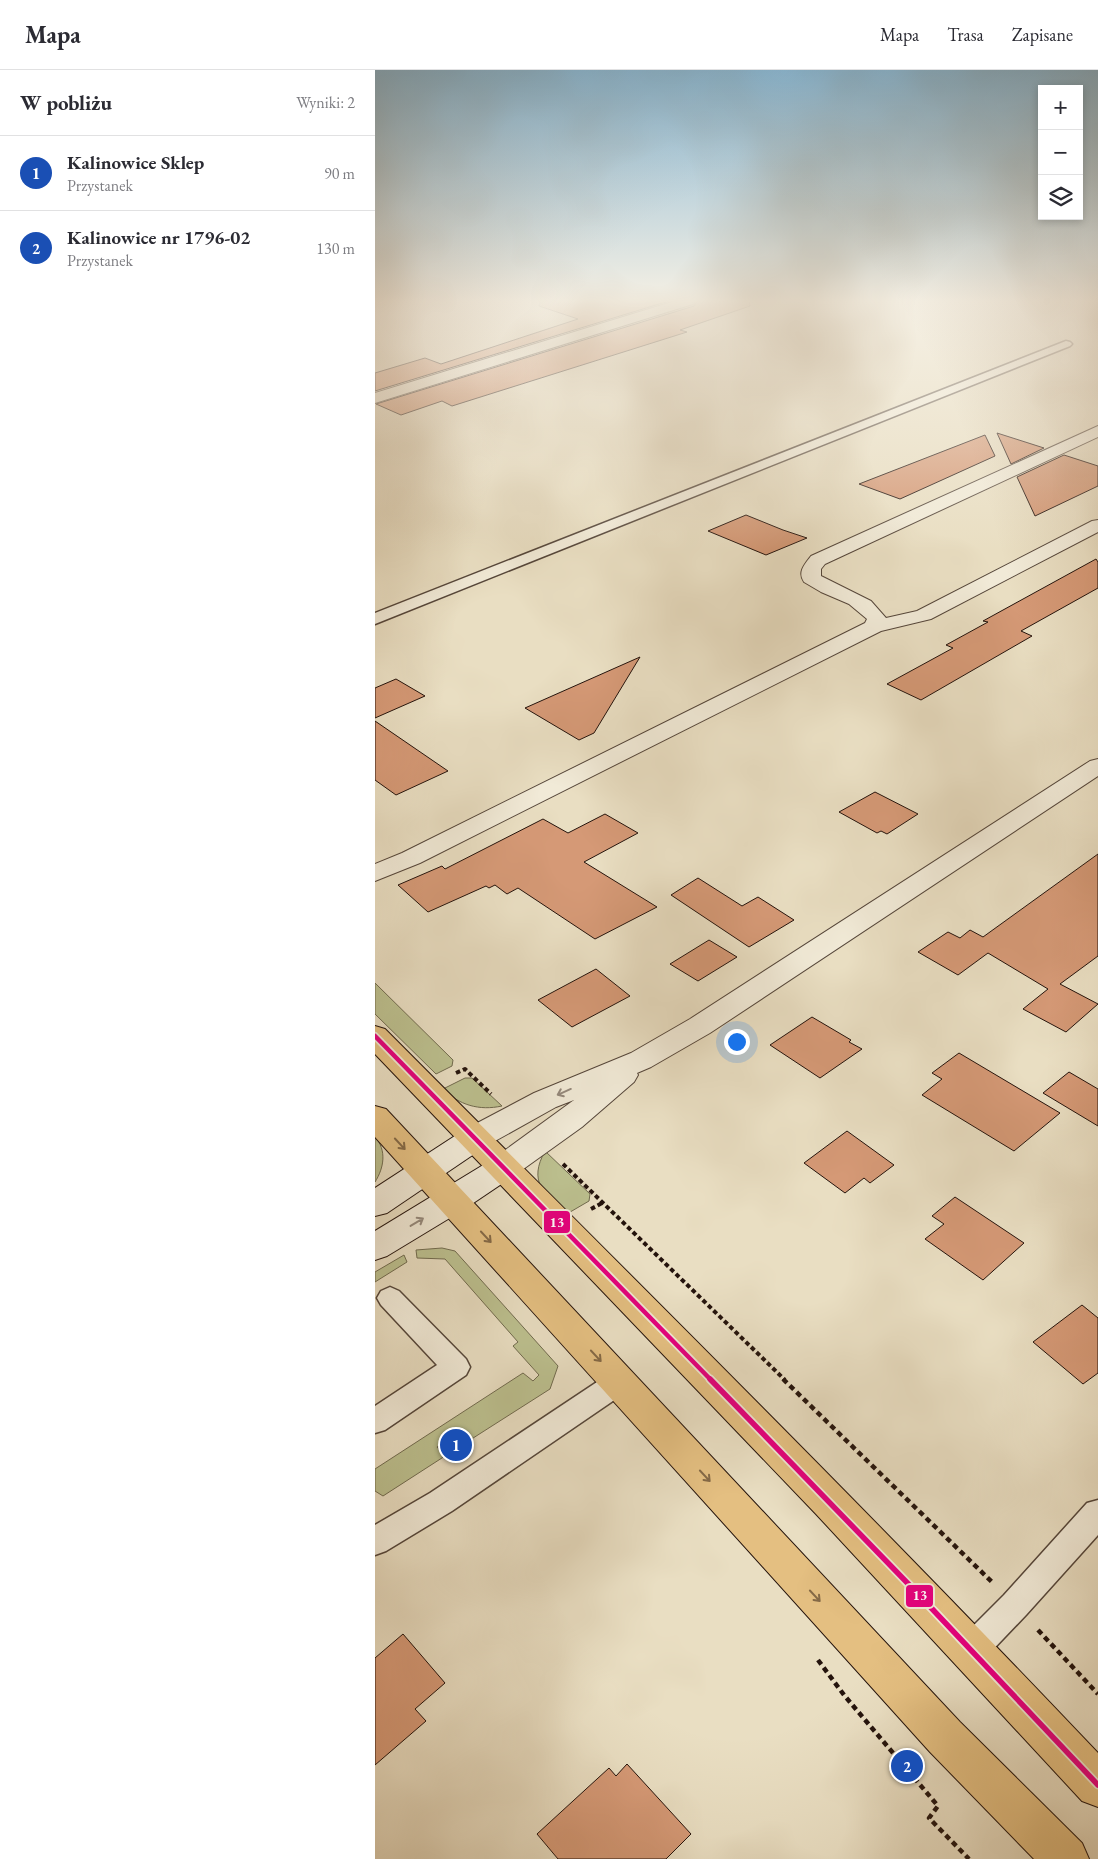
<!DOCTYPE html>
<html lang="pl">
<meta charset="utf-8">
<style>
body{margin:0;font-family:"EB Garamond",serif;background:#f7f7f7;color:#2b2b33}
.controls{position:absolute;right:15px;top:15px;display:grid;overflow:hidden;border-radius:0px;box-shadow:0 2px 8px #0003}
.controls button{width:45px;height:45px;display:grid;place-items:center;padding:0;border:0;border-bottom:1px solid #e1e1e2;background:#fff;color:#2b2b33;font:25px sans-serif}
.you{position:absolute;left:361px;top:971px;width:18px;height:18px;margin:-12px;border:4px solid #fff;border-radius:50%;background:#1a73e8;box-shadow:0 0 0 8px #1a73e833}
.badge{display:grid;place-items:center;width:32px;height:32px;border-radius:50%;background:#0b8043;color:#fff;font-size:16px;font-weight:700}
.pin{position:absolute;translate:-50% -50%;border:2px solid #fff;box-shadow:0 1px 5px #0006}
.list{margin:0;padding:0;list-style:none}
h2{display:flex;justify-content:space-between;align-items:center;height:65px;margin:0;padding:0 20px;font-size:21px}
h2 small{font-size:16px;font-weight:400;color:#7c7c81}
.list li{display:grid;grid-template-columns:32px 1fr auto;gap:15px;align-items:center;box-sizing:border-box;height:75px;padding:0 20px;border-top:1px solid #e1e1e2}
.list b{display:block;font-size:19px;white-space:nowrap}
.list p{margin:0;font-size:16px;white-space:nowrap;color:#7c7c81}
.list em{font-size:16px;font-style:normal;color:#7c7c81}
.icon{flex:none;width:28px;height:28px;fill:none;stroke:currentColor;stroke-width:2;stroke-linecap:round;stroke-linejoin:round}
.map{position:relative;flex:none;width:723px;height:1789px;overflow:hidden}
header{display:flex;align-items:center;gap:30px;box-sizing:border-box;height:70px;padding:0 25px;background:#fff;border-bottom:1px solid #e1e1e2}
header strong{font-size:24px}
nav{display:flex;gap:28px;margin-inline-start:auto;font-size:18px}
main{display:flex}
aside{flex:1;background:#fff}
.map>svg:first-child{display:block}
.green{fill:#bcc08f;stroke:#706a4e}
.building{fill:#d59976;stroke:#24130c}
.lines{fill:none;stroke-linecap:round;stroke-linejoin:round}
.lane-casing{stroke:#55463a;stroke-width:3}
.street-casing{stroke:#55463a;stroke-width:2}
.secondary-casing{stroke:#24130c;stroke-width:2}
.highway-casing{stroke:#24130c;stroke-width:2}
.path-far1{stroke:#24130c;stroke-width:4;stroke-dasharray:4.5 3;stroke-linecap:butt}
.path{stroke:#24130c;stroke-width:4.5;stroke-dasharray:5.5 4;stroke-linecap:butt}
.lane{fill:#f1ead7;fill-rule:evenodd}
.street{fill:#f1ead7;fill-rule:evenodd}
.secondary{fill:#f1ead7;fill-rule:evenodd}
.highway{fill:#e4bf81;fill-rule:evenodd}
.bus-1-far1-casing{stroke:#f1ead7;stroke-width:8}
.bus-1-casing{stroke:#f1ead7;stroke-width:9}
.bus-1-far1{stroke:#e5007d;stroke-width:4.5}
.bus-1{stroke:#e5007d;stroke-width:5.5}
.oneway{stroke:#95897c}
.oneway2{stroke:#846946}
.line-badge{stroke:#f1ead7;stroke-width:2}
.badge-label{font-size:14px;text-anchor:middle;font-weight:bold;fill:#fff}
</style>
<header>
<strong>Mapa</strong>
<nav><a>Mapa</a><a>Trasa</a><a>Zapisane</a></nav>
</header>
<main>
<aside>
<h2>W pobliżu<small>Wyniki: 2</small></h2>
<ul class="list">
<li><span class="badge" style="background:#1a4fb4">1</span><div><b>Kalinowice Sklep</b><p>Przystanek</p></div><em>90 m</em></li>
<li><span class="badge" style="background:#1a4fb4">2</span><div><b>Kalinowice nr 1796-02</b><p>Przystanek</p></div><em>130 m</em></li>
</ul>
</aside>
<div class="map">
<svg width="723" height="1789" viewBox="0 0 723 1789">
<rect width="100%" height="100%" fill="#e9dec2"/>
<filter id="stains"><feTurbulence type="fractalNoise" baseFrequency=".004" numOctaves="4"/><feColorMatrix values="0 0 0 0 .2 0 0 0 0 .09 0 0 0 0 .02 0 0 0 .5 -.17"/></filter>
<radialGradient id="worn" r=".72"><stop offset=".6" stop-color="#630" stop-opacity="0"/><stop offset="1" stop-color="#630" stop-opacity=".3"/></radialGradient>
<g class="green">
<path d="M0 913 78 990 77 996 61 1004 0 944Z"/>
<path d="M90 1008H97L127 1036C104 1041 84 1035 68 1019Z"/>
<path d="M0 1067C12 1080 9 1098 0 1112Z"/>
<path d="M170 1081 215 1124 214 1131 190 1145C169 1123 153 1112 170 1081Z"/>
<path d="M67 1178 80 1181 183 1296 175 1319 95 1370 88 1361 62 1377 70 1386 8 1426 0 1421V1399L148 1303 158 1311 164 1305 138 1276 143 1272 70 1189 42 1188 41 1180Z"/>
<path d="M29 1185 32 1192 0 1212V1202Z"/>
</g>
<g class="building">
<path d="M165 231H294L0 321V303L50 288 66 294 203 249 164 236Z"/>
<path d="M322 231H374L375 236 305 260 312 262 77 336 67 331 26 345 1 334 319 236Z"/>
<path d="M622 363 669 378 636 394Z"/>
<path d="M610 365 620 386 525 429 484 414Z"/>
<path d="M689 385 723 396V416L660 446 642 407Z"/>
<path d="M371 445 408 460 432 468 391 485 333 461Z"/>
<path d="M721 489 723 492V518L646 561 657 566 546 630 512 614 578 578 571 575 613 552 608 551Z"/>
<path d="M265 587 219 663 204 670 150 638Z"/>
<path d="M21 609 50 626 0 648V618Z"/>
<path d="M0 651 73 701 21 725 0 710Z"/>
<path d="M500 722 543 744 512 764 506 761 502 763 464 742Z"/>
<path d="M230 744 263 763 209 792 282 837 220 869 143 818 132 824 120 815 114 818 111 816 53 842 23 815 67 796 70 799 168 749 193 763Z"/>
<path d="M723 784V886L685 914 723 934 691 962 648 939 673 919 613 883 583 905 543 882 573 862 585 868 595 860 608 867Z"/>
<path d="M323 808 367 836 383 827 419 850 374 877 296 825Z"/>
<path d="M334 870 362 887 323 911 295 894Z"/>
<path d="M221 899 255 926 197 957 163 930Z"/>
<path d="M437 947 476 970 474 972 487 979 445 1008 395 975Z"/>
<path d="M584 983 685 1043 639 1081 547 1025 567 1009 557 1003Z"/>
<path d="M694 1002 723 1019V1056L668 1023Z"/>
<path d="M472 1061 519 1095 495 1113 489 1108 470 1123 429 1093Z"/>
<path d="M580 1127 649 1173 608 1210 550 1169 569 1154 557 1146Z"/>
<path d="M707 1235 723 1248V1303L708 1314 658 1272Z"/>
<path d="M28 1564 70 1613 40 1639 51 1651 0 1695V1588Z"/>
<path d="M252 1694 316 1764 291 1789H183L162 1764 234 1698 241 1706Z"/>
</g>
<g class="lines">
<defs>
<g id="lane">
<path d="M691 271 695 272 697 274 695 276 0 554V543Z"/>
<path d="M15 1217 24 1221 91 1289 95 1297 91 1305 10 1360 0 1363V1336L62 1295 6 1235 2 1228 6 1221Z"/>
<path d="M244 1300 254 1304 258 1312 254 1320 77 1441 11 1481 0 1485V1455L55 1423 234 1304Z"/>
<path d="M723 1430V1465L651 1545 608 1590 597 1595 586 1590 581 1579 586 1568 629 1525 712 1433Z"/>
</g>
<g id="street">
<path d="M300 231H320L318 234 0 333V323Z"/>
<path d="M723 356V367L450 494 446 499V506L496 531 511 548 542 541 717 451 723 450V462L556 549 506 561 45 793 0 811V794L27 783 490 553 492 549 474 534 446 522 429 512C422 502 430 494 436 486Z"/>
<path d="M723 689V706L335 963 276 997 262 1003 263 1005 259 1012 207 1057 140 1105 129 1109 118 1105 113 1097 118 1089 199 1030 181 1037 111 1076 100 1079 89 1076 84 1068 89 1060 159 1023 256 983 315 949 715 691Z"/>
</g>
<g id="secondary">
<path d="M100 1057 111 1060 116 1068 111 1076 12 1143 0 1146V1118L89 1060Z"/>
<path d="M129 1085 140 1089 145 1097 140 1105 88 1140 12 1186 0 1190V1161L118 1089Z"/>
</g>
<g id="highway">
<path d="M0 956 10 959C249 1199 490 1437 723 1683V1737L707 1731 441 1444 0 984Z"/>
<path d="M0 1036 11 1039 585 1652 707 1773 714 1789H659L555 1682 0 1067Z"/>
</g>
</defs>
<use href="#lane" class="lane-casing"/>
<use href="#street" class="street-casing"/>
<use href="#secondary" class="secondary-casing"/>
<use href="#highway" class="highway-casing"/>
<g class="path-far1">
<path d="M81 1003 90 999 116 1024"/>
<path d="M188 1094 410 1310"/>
<path d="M216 1139 229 1132"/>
</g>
<g class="path">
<path d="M408 1309 617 1512"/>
<path d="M663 1560 723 1624"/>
<path d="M443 1590 469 1625 563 1736 554 1748 594 1789"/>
</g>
<use href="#lane" class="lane"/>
<use href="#street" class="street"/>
<use href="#secondary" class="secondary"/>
<use href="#highway" class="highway"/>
<defs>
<path id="bus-1-far1" d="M0 966 336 1310"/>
<path id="bus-1" d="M335 1309 544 1525 723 1715"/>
</defs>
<use href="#bus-1-far1" class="bus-1-far1-casing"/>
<use href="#bus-1" class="bus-1-casing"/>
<use href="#bus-1-far1" class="bus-1-far1"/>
<use href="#bus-1" class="bus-1"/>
</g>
<defs><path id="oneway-shaft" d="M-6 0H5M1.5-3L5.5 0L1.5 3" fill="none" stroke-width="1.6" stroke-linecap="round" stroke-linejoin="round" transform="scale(1.25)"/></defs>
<g class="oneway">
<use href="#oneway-shaft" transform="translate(189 1022) rotate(156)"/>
<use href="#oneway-shaft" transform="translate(42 1152) rotate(-31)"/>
</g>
<g class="oneway2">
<use href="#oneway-shaft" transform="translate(25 1074) rotate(47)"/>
<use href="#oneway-shaft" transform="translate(111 1167) rotate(47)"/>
<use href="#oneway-shaft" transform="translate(221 1286) rotate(47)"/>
<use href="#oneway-shaft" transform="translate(330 1406) rotate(47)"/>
<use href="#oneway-shaft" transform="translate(440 1526) rotate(47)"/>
</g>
<linearGradient id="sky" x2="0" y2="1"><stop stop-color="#88b7d4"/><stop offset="0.48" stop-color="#f5f0e4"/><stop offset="1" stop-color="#f5f0e4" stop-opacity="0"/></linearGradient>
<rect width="723" height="481" fill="url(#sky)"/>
<g class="line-badge">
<rect x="168" y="1140" width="28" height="24" rx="5" fill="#e5007d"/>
<rect x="530" y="1514" width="29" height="24" rx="5" fill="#e5007d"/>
</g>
<g class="badge-label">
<text x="182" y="1157">13</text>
<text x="545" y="1530">13</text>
</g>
<rect width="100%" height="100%" filter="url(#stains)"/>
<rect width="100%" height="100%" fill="url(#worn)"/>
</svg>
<div class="controls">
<button>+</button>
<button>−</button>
<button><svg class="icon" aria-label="layers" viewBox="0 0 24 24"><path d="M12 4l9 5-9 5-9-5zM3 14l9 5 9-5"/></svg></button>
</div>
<div class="you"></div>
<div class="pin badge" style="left:81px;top:1375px;background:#1a4fb4">1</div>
<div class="pin badge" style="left:532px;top:1696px;background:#1a4fb4">2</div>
</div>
</main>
